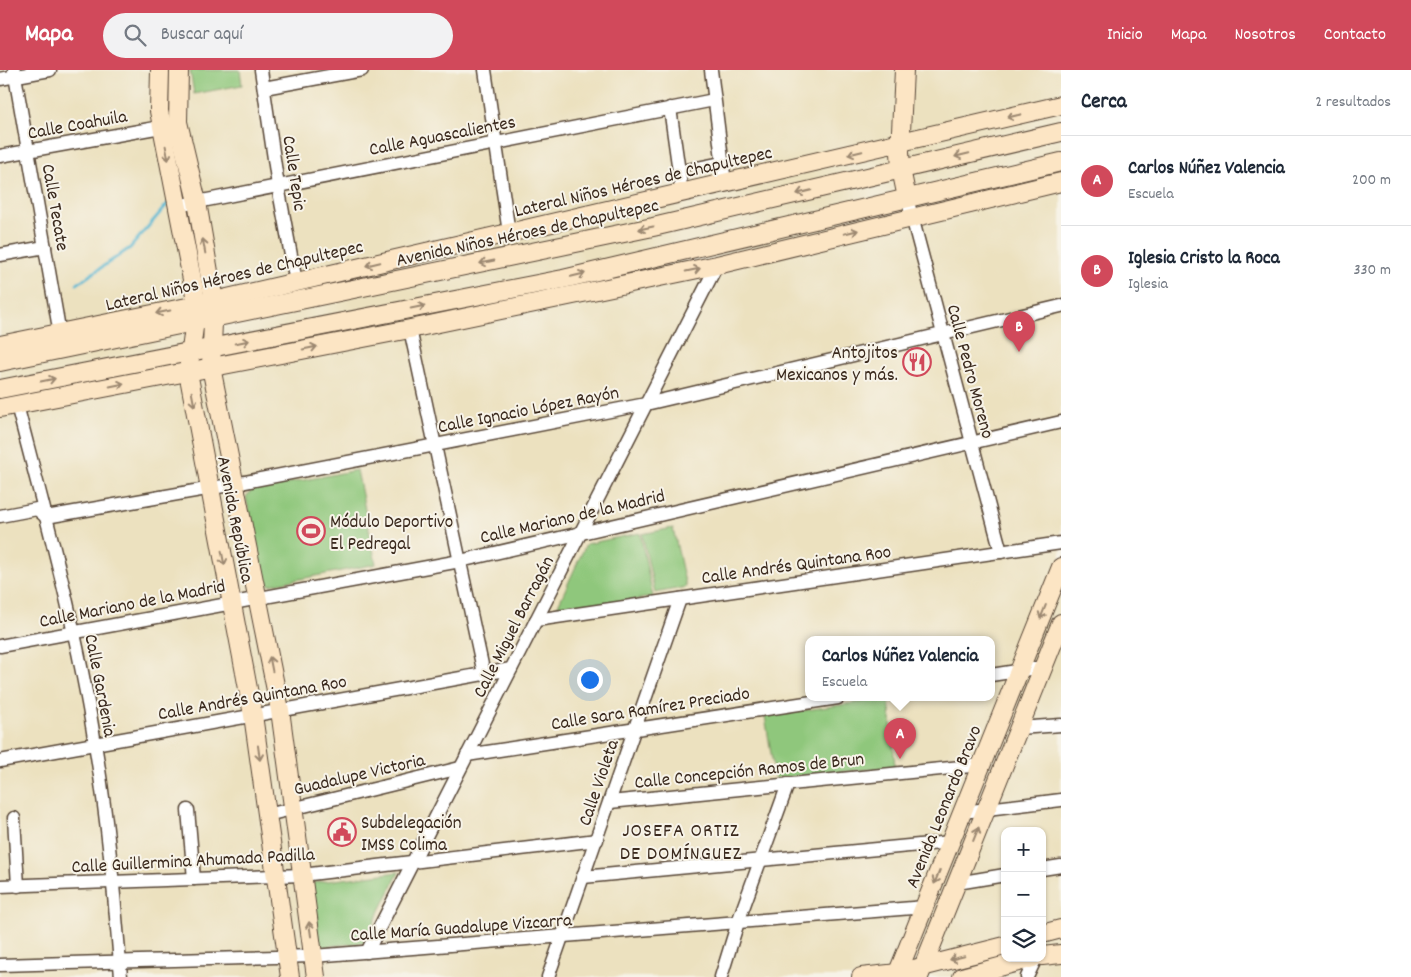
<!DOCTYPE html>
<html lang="es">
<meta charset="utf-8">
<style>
body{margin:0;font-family:Dekko,sans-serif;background:#f2f2f3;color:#1f2937}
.controls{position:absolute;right:15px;bottom:15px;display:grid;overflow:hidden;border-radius:10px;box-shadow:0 1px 4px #0004}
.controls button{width:45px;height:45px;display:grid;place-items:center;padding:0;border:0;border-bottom:1px solid #e0e1e3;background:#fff;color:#1f2937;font:25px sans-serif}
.you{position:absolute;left:589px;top:609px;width:18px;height:18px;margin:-12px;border:4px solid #fff;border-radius:50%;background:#1a73e8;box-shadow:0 0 0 8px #1a73e833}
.badge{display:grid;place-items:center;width:32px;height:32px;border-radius:50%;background:#d1495b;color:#fff;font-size:16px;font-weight:700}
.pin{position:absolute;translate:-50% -41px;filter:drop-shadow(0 1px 2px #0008)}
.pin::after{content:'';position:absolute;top:26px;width:18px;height:15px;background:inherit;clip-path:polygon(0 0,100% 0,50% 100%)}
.popup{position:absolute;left:805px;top:566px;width:190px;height:65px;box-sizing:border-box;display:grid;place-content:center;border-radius:10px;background:#fff;filter:drop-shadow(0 1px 4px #0005);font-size:16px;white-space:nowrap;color:#747a83}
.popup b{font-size:19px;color:#1f2937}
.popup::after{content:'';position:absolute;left:50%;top:100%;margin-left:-10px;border:10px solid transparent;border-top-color:#fff}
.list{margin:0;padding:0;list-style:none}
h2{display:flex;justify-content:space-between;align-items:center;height:65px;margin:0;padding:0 20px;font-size:21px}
h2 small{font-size:16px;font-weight:400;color:#747a83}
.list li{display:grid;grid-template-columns:32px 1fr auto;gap:15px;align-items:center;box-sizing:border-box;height:90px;padding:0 20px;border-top:1px solid #e0e1e3}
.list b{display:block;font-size:19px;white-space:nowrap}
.list p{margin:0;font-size:16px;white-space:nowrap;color:#747a83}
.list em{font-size:16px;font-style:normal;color:#747a83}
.icon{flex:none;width:28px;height:28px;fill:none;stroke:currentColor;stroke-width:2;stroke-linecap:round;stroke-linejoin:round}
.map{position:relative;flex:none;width:1061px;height:907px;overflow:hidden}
header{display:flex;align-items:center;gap:30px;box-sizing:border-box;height:70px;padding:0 25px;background:#d1495b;color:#fff}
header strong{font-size:24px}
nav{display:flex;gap:28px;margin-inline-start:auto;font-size:18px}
.search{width:350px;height:45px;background:#f2f2f3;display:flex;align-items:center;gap:12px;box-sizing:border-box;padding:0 18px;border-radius:28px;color:#747a83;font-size:19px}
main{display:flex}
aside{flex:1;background:#fff}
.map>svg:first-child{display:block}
.green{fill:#8fc77b;stroke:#65784c}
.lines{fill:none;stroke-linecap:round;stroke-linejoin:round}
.stream{stroke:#53b6d1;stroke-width:3}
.lane-casing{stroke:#564536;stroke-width:9}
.street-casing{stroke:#564536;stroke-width:15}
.secondary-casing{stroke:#564536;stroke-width:20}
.lane{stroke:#fff;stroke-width:6}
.street{stroke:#fff;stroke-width:12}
.secondary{stroke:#fce5c4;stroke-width:18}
.oneway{stroke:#9c8871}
.labels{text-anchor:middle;stroke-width:4;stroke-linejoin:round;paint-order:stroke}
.street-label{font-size:19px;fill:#3b2a1e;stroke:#f7f3e8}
.poi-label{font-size:19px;fill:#3b2a1e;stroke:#f7f3e8;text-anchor:start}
.neighbourhood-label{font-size:20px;letter-spacing:1px;fill:#3b2a1e;stroke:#f7f3e8}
</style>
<header>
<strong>Mapa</strong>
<div class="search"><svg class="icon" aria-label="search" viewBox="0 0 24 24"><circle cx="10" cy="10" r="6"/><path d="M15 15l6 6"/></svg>Buscar aquí</div>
<nav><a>Inicio</a><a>Mapa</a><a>Nosotros</a><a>Contacto</a></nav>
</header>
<main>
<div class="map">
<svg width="1061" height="907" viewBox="0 0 1061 907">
<rect width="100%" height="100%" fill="#f7f3e8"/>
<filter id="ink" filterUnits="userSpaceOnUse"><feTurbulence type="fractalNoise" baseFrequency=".02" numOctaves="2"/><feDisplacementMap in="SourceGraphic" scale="10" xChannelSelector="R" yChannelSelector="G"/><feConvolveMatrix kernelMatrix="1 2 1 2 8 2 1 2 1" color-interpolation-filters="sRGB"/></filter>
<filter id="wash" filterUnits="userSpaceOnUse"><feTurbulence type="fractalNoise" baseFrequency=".0096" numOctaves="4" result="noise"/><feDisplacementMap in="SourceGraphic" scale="20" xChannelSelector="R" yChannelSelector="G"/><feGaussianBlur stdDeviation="1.12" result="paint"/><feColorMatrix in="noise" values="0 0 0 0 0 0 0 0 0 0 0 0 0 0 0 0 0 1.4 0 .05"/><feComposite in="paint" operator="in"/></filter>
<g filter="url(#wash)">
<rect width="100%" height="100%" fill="#ece1bf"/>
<g class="green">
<path d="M190 0H240L242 15 194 24Z"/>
<path d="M357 400 376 494 270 515 263 511 246 427 252 420Z"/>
<path d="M673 458 686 517 655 523 642 464Z"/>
<path d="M640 463 653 527 555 542 586 474Z"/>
<path d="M889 628 895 697 775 708 765 646Z"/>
<path d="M399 802 364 873 319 877 311 813Z"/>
</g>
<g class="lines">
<g class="stream">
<path d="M168 20 169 0"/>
<path d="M77 214 130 178 170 131"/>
</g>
</g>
</g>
<g filter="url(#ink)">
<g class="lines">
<defs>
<path id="lane" d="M678 99 722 90"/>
<g id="street">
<path d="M14 0 61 270"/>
<path d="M261 0 278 116 296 212"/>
<path d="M485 0 509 163"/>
<path d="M711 0 725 113"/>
<path d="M0 9 50 0"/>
<path d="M264 18 362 0"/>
<path d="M670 38 682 123"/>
<path d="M0 86 161 57"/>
<path d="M907 128 1001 482"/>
<path d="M177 136 714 30"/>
<path d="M0 185 45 177"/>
<path d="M410 259 484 604"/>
<path d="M17 335C46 447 77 559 95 674 108 751 115 829 121 907"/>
<path d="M0 446 37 439 46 447 235 414 646 334 1061 236"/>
<path d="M536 550 1061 473"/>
<path d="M0 576 460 491 1061 352"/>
<path d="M991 605 1043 597"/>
<path d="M1019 658 1061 655"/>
<path d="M467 685 838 628"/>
<path d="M0 691 511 599"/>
<path d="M610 732 981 695"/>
<path d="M188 740 194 809"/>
<path d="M963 742 1061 730"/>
<path d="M267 745 460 698"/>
<path d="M14 748 18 816"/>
<path d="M1042 799 1061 796"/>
<path d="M583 807 951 772"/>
<path d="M957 813 1005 805"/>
<path d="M0 816 302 805 597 770"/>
<path d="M367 882 717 195"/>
<path d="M0 895 313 886 925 837"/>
<path d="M548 907 680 529"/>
<path d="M721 907 738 852 788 714"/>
<path d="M1027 907 1036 888"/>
</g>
<g id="secondary">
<path d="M160 0 159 41 197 235 188 302 253 645 290 907"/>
<path d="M179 0 178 52 197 132 214 231 211 297 280 640 316 907"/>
<path d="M904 0 900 82 901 99 907 128"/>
<path d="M0 275 197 235 1061 35"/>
<path d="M0 292 653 157 1061 62"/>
<path d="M0 319 563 209 1061 92"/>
<path d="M0 338 410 259 717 195 1061 112"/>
<path d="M1042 864 1061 859"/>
<path d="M1042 886 1061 884"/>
<path d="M861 907 898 903 1005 876"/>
<path d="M896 907 1061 497"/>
<path d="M919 907 1061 553"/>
<path d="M962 907 1033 888"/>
</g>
</defs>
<use href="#lane" class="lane-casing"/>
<use href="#street" class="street-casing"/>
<use href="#secondary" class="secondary-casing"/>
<use href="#lane" class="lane"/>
<use href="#street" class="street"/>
<use href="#secondary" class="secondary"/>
</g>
<defs><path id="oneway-shaft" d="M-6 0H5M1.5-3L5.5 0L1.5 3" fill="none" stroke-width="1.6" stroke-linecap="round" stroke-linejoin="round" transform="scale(1.25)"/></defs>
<g class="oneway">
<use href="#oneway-shaft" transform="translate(1014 46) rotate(167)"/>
<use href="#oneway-shaft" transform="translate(167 83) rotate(79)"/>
<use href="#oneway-shaft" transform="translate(855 83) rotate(167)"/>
<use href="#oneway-shaft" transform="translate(962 85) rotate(167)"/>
<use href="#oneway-shaft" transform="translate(804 122) rotate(167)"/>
<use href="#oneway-shaft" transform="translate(646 158) rotate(168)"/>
<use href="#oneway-shaft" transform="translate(851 162) rotate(-14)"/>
<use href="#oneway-shaft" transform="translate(204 176) rotate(-100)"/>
<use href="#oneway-shaft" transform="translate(487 192) rotate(168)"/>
<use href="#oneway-shaft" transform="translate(373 194) rotate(167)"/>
<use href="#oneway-shaft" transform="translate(693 200) rotate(-12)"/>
<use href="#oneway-shaft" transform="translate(578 205) rotate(-13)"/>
<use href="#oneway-shaft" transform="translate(418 237) rotate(-11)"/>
<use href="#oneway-shaft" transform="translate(163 242) rotate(168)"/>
<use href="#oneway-shaft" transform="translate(242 272) rotate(-11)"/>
<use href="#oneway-shaft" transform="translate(310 278) rotate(-11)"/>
<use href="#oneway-shaft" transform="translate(48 310) rotate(-11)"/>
<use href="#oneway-shaft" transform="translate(117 315) rotate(-11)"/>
<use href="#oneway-shaft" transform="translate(193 329) rotate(79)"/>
<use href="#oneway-shaft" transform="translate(223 488) rotate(79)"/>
<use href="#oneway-shaft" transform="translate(1043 542) rotate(112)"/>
<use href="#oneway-shaft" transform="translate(271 594) rotate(-101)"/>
<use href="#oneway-shaft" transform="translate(259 683) rotate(82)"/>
<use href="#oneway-shaft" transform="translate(976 764) rotate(-68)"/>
<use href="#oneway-shaft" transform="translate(937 807) rotate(112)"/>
<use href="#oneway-shaft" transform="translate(310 859) rotate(-98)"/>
<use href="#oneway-shaft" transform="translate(957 888) rotate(167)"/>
</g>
</g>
<defs>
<symbol id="restaurant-ring" viewBox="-11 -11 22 22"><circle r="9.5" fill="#f7f3e8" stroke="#d1495b" stroke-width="1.5"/><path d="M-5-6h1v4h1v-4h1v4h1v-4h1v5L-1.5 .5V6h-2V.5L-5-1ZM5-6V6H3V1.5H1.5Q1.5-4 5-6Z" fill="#d1495b"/></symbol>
<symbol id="stadium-ring" viewBox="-11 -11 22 22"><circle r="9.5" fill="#f7f3e8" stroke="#d1495b" stroke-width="1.5"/><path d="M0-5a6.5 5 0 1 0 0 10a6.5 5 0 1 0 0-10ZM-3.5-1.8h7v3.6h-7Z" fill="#d1495b"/></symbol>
<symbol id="civic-ring" viewBox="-11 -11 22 22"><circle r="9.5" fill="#f7f3e8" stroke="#d1495b" stroke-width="1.5"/><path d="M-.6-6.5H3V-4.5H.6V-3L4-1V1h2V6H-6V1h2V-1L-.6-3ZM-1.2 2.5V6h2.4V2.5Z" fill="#d1495b"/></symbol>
</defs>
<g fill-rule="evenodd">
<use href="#restaurant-ring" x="901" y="276" width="32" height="32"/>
<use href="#stadium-ring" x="295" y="445" width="32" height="32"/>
<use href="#civic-ring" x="326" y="746" width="32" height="32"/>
</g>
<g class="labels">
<g class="street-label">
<text transform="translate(77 53) rotate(-10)" y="7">Calle Coahuila</text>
<text transform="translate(442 64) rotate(-11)" y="7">Calle Aguascalientes</text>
<text transform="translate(296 103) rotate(81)" y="7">Calle Tepic</text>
<text transform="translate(643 110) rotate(-13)" y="7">Lateral Niños Héroes de Chapultepec</text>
<text transform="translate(57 137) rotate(80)" y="7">Calle Tecate</text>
<text transform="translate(527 161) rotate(-12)" y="7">Avenida Niños Héroes de Chapultepec</text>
<text transform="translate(234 204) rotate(-13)" y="7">Lateral Niños Héroes de Chapultepec</text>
<text transform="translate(972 301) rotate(75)" y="7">Calle Pedro Moreno</text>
<text transform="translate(528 338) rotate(-11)" y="7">Calle Ignacio López Rayón</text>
<text transform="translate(572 445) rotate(-13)" y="7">Calle Mariano de la Madrid</text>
<text transform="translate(237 449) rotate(79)" y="7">Avenida República</text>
<text transform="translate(796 493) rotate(-8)" y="7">Calle Andrés Quintana Roo</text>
<text transform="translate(132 532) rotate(-11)" y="7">Calle Mariano de la Madrid</text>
<text transform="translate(512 556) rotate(-63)" y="7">Calle Miguel Barragán</text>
<text transform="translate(102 615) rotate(79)" y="7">Calle Gardenia</text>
<text transform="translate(252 626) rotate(-10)" y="7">Calle Andrés Quintana Roo</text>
<text transform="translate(650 637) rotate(-9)" y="7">Calle Sara Ramírez Preciado</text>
<text transform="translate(749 699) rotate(-6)" y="7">Calle Concepción Ramos de Brun</text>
<text transform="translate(359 703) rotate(-13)" y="7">Guadalupe Victoria</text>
<text transform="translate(597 712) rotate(-71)" y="7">Calle Violeta</text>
<text transform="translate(942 736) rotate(-68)" y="7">Avenida Leonardo Bravo</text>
<text transform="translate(193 789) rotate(-3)" y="7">Calle Guillermina Ahumada Padilla</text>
<text transform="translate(461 856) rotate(-4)" y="7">Calle María Guadalupe Vizcarra</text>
</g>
<g class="poi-label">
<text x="898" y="288" text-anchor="end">Antojitos<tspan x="898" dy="22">Mexicanos y más.</tspan></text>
<text x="330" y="457">Módulo Deportivo<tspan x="330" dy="22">El Pedregal</tspan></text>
<text x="361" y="758">Subdelegación<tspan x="361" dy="22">IMSS Colima</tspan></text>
</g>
<g class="neighbourhood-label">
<text x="681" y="766">JOSEFA ORTIZ<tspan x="681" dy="23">DE DOMÍNGUEZ</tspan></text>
</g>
</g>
</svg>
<div class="controls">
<button>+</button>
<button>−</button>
<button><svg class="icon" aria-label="layers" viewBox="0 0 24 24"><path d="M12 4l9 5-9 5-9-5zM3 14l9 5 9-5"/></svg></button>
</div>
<div class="you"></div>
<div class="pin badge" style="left:900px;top:689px">A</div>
<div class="popup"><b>Carlos Núñez Valencia</b>Escuela</div>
<div class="pin badge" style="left:1019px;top:282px">B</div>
</div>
<aside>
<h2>Cerca<small>2 resultados</small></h2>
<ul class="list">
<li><span class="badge">A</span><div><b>Carlos Núñez Valencia</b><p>Escuela</p></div><em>200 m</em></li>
<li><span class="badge">B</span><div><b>Iglesia Cristo la Roca</b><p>Iglesia</p></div><em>330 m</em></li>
</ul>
</aside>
</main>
